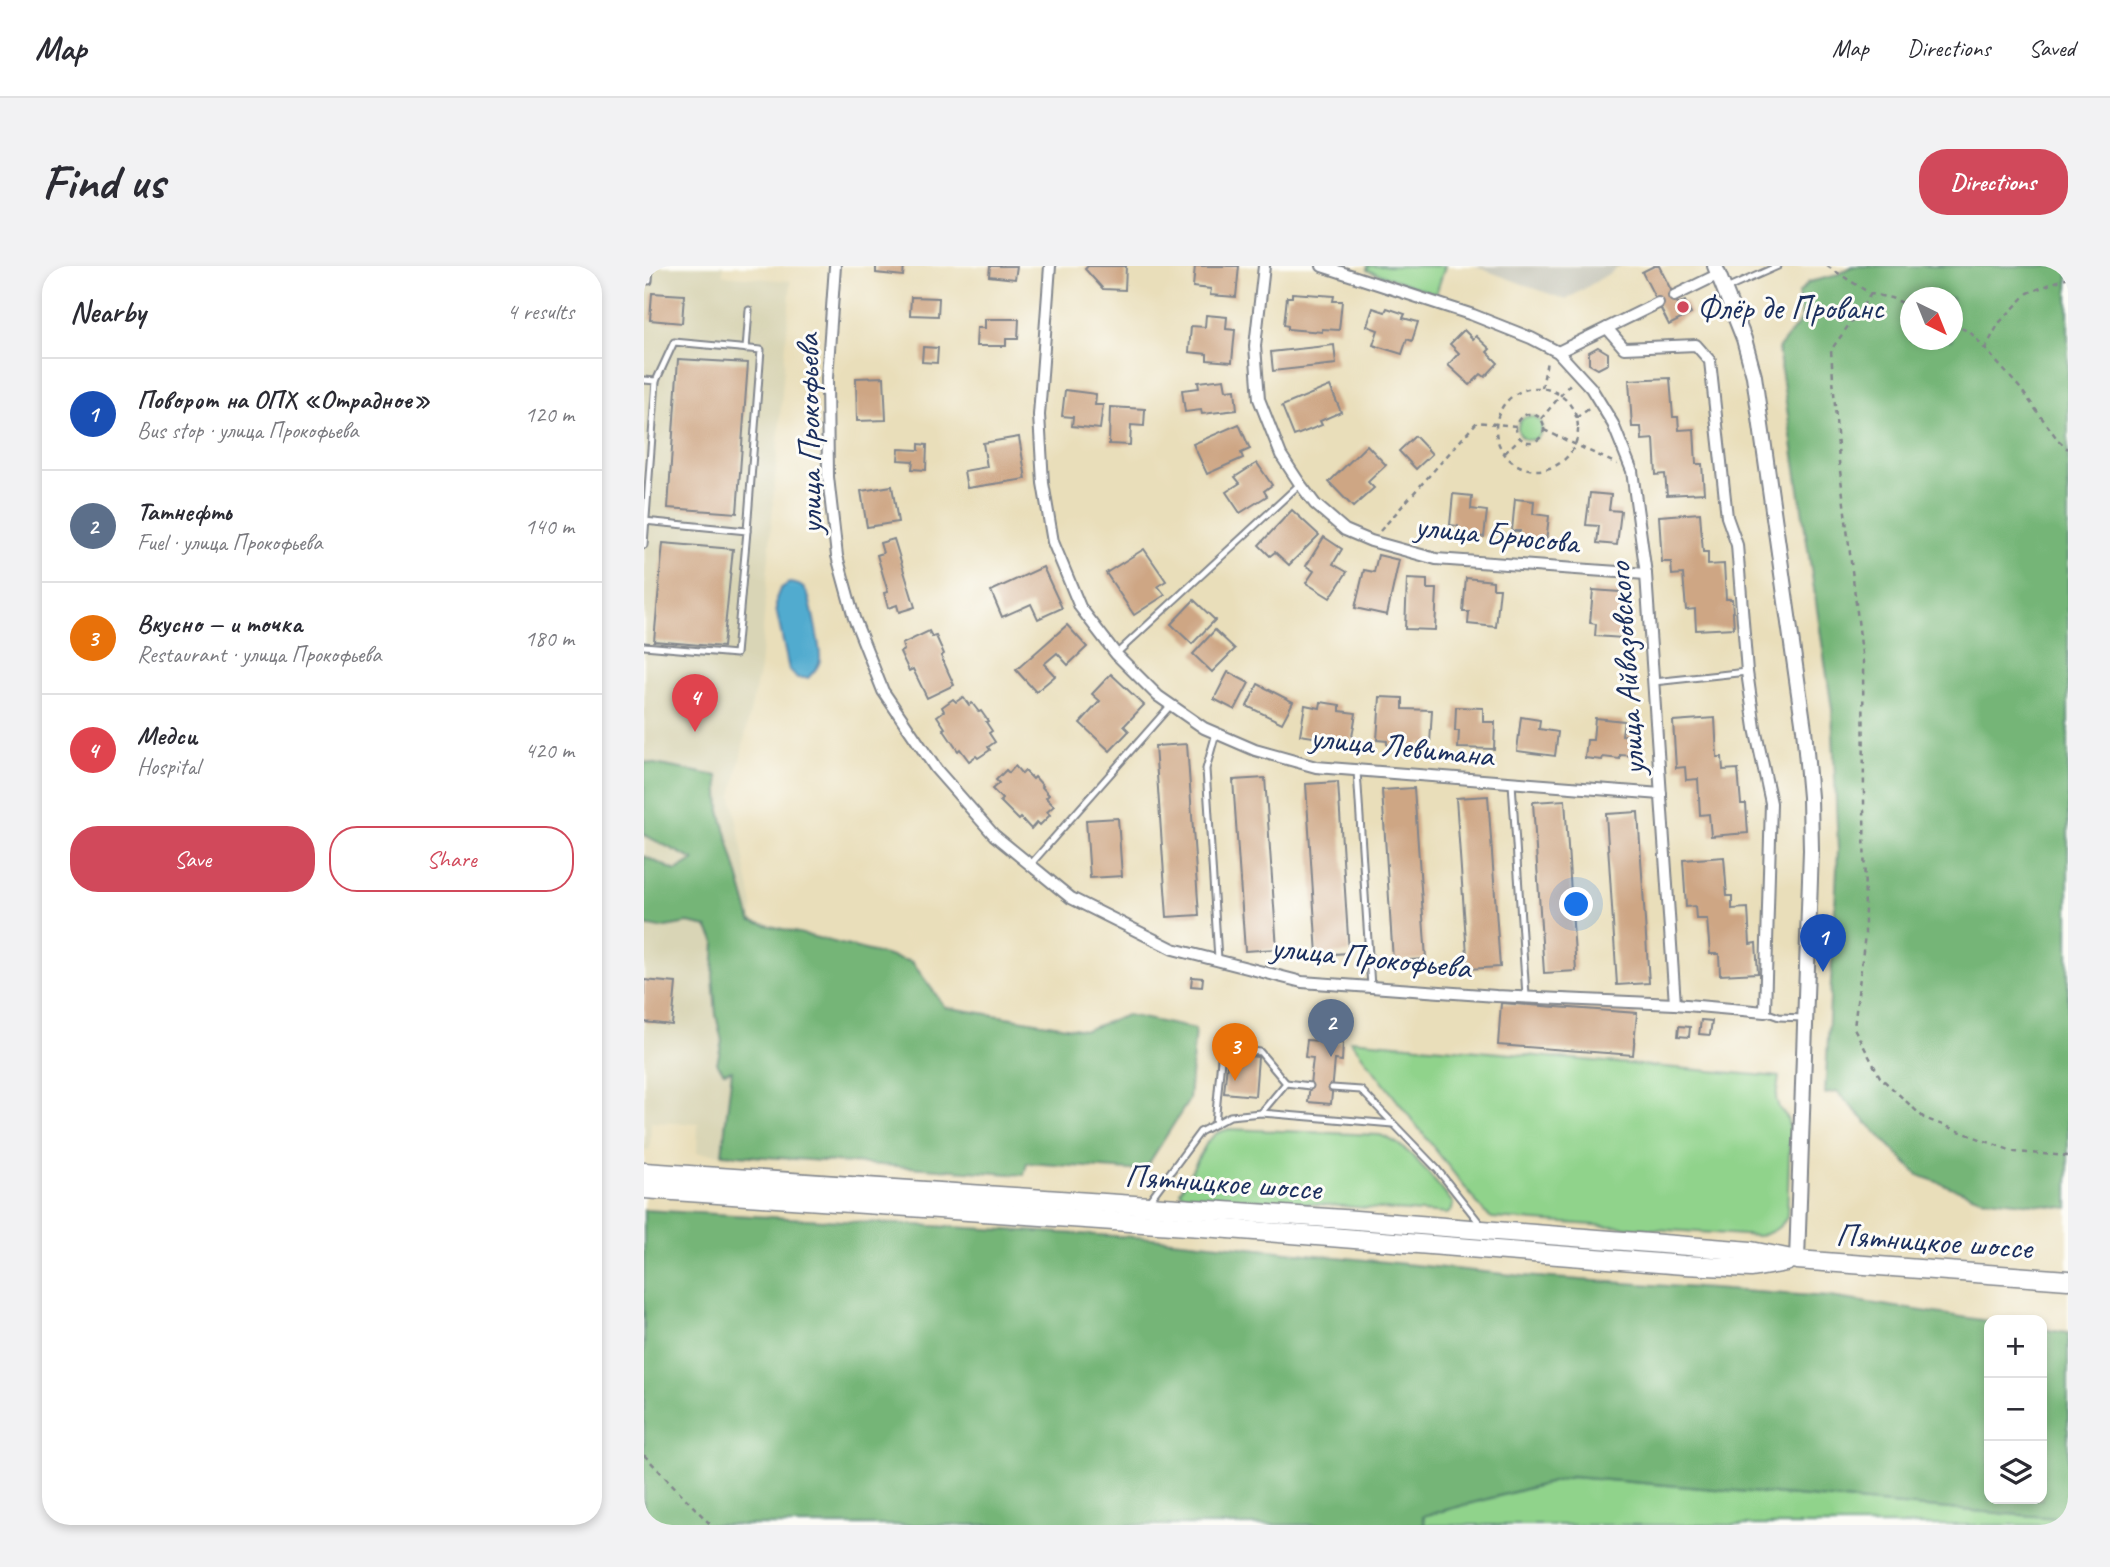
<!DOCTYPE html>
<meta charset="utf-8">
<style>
body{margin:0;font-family:Caveat,sans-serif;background:#f2f2f3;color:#2b2b33}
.controls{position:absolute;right:21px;bottom:21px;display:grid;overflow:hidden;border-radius:14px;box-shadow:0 4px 10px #0003}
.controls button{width:63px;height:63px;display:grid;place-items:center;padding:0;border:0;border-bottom:2px solid #e1e1e2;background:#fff;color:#2b2b33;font:35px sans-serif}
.compass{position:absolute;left:1256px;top:21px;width:63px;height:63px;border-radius:50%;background:#fff;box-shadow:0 4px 10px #0003;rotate:137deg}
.you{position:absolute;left:933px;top:639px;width:24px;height:24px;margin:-18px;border:5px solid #fff;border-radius:50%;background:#1a73e8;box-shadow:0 0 0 10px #1a73e833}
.badge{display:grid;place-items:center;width:46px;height:46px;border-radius:50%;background:#d1495b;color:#fff;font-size:23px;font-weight:700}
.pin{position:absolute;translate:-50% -58px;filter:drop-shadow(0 2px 4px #0008)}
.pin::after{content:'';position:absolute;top:37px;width:24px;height:21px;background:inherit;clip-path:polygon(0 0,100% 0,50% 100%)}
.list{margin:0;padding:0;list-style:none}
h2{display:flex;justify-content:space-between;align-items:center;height:91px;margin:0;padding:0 28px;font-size:30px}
h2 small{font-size:23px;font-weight:400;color:#7c7c81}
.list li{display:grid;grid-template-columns:46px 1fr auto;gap:21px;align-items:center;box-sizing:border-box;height:112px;padding:0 28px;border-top:2px solid #e1e1e2}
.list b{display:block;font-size:26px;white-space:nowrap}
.list p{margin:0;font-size:23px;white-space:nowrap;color:#7c7c81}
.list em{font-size:23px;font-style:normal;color:#7c7c81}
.actions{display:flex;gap:14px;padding:21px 28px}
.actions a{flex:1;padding:16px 0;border:2px solid #d1495b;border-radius:28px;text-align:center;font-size:24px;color:#d1495b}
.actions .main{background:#d1495b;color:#fff}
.icon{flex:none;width:38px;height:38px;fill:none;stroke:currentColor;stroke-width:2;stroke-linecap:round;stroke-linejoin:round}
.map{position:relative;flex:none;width:1424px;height:1259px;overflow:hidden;border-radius:28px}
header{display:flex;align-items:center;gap:42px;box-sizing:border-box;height:98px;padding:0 35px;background:#fff;border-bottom:2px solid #e1e1e2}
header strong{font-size:33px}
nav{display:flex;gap:38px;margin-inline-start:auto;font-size:24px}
.intro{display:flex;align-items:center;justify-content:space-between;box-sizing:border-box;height:168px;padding:0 42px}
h1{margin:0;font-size:49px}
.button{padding:18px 32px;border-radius:28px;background:#d1495b;color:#fff;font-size:24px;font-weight:700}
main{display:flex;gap:42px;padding:0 42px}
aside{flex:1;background:#fff;border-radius:28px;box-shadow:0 4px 10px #0003}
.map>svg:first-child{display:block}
.built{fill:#d9d5b6}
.industrial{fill:#c5c5b8}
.green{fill:#90d38b;stroke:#568174;stroke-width:2}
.forest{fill:#74b577;stroke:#48726a;stroke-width:2;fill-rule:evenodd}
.water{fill:#51abcf;stroke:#366d96;stroke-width:2}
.building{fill:#cea684}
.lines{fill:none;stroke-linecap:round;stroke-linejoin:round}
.service-casing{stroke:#82868c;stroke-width:9}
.minor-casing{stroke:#82868c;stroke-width:14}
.tertiary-casing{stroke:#82868c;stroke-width:18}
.primary-casing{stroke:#82868c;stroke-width:21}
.path{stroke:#82868c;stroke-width:2.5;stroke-dasharray:5 5;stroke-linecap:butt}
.service{stroke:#fff;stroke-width:5}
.minor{stroke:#fff;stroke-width:10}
.tertiary{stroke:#fff;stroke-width:14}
.primary{stroke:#fff;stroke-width:18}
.poi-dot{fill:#d1495b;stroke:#fdfcf7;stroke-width:2.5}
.labels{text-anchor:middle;stroke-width:6;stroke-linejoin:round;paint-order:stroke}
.poi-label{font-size:33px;fill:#1b2f5e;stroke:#fdfcf7;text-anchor:start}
.street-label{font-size:33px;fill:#1b2f5e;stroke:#fdfcf7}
</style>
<header>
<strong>Map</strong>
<nav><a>Map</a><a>Directions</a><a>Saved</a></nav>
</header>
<div class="intro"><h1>Find us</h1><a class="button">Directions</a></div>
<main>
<aside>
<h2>Nearby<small>4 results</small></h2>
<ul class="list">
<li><span class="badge" style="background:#1a4fb4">1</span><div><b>Поворот на ОПХ «Отрадное»</b><p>Bus stop · улица Прокофьева</p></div><em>120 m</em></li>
<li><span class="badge" style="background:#5c6f8a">2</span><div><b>Татнефть</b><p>Fuel · улица Прокофьева</p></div><em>140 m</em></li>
<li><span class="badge" style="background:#e8710a">3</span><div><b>Вкусно — и точка</b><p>Restaurant · улица Прокофьева</p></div><em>180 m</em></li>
<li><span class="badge" style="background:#e0444e">4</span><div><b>Медси</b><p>Hospital</p></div><em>420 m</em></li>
</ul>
<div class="actions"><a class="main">Save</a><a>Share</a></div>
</aside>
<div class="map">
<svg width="1424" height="1259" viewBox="0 0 1424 1259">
<rect width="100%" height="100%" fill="#fdfcf7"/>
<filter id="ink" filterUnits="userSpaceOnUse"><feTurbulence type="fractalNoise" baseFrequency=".0143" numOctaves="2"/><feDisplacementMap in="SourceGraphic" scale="14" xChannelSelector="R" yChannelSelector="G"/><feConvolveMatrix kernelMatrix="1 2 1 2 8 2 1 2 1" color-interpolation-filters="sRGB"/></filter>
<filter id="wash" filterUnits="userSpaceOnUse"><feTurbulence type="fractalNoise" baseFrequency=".00686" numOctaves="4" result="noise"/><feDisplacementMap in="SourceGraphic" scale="28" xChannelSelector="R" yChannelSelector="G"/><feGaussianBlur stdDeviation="1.57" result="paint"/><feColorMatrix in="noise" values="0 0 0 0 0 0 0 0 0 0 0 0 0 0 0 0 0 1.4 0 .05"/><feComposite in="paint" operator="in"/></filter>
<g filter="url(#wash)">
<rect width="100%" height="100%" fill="#e9deba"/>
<path class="built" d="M0 0H79V9L147 15 116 402 88 530 109 640 78 888 53 887 54 858 7 856 6 884H0Z"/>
<path class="industrial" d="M830 0H977L922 34Z"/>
<g class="green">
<path d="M724 0H801L792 28 723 4Z"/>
<circle cx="886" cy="162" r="12"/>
<path d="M706 774 1135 811 1132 832 1135 842 1143 851 1146 865 1143 951C1136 963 1127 967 1114 970L848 952 840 946Z"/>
<path d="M585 863 736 869C767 879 788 914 809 937L808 944 803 948 538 928 536 925 564 875 573 867Z"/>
<path d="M927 1211 1424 1253V1259H781L779 1250Z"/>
</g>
<g class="forest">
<path d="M1209 0H1424V942L1336 932 1274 909 1193 826 1181 828 1194 584 1188 443 1134 83 1158 53 1154 28 1165 16 1190 10ZM1266 32H1308V74H1266Z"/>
<path d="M0 496 74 510 76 545 107 655 268 696 301 741 441 764 483 749 551 763 545 834 500 905 383 897 380 909 78 888 88 804 80 806 73 797 78 775 72 749 69 710 71 676 63 661 44 657 16 662 0 659V590L32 605 50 594 0 569Z"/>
<path d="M0 944 508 972 879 1010 1186 1031 1345 1055V1233H1398V1063L1424 1067V1253L927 1211 779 1250 781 1259H0Z"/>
</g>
<path class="water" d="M145 317C153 318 159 319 163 327 167 335 177 385 176 394 175 401 169 407 164 412H153L145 404 132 343V333L136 323Z"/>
<g id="blocks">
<g class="building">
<path d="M232 0H260L259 10 232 7Z"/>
<path d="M346 0H373L371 13 345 10Z"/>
<path d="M444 0H482L481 24 459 23 441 3Z"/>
<path d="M551 0H595L592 31 566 29 567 23 549 21Z"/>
<path d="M1010 0H1015L1034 38 1041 35 1047 48 1025 59 998 6Z"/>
<path d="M8 27 40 29 38 57 6 54Z"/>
<path d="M648 27 690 30 689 35H698L695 64 678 63V66L644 63V60L640 59 643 31H648Z"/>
<path d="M267 31 295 32 294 50 266 49Z"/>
<path d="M729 42 741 46 743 42 761 48 759 52 774 56 768 75 763 73 758 88 729 79 734 64 723 60Z"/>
<path d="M562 49 583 51 582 63 591 64 588 96 563 94V88L545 86 547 60 561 61Z"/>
<path d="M341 53H375L374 73H362V80H332L333 62H341Z"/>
<path d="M820 64 829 73 832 70 846 83 843 86 854 97 841 111 837 108 826 119 804 99 815 87 806 78Z"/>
<path d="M690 79 692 98 629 105 627 86Z"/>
<path d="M279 81 294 82 293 97 278 96Z"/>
<path d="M954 81 964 87V98L954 103 945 98V86Z"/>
<path d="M34 93 104 97 93 247 24 242Z"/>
<path d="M240 111 242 154 213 155 212 112Z"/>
<path d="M1026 112 1029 151H1034L1035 164 1050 163 1052 198H1058L1060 227 1023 229 1021 208 1012 209 1010 173 998 174 997 161H988L985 114Z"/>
<path d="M580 113 582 124 591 123 593 144 558 148 557 144 541 146 538 124 555 122 554 116Z"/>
<path d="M686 120 697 146 676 155 678 159 650 170 638 140Z"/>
<path d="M421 124 452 128 451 139H459L456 163 428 160 429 151 418 150Z"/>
<path d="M466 141 501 143 500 160 487 159 486 179 465 178Z"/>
<path d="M595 158 606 183 597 187 599 192 563 208 549 178Z"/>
<path d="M771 170 788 188 772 203 755 185Z"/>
<path d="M375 171 382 213 323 222 320 205 343 201 339 177Z"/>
<path d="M275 178 283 179 282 204 268 203 269 195 254 194 255 183 275 184Z"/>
<path d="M723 179 742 199 724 216 730 222 709 241 685 216Z"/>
<path d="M613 197 628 219 620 225 623 230 596 247 582 226 596 217 591 211Z"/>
<path d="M248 220 254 256 223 261 217 225Z"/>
<path d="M946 227 967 229 965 244 977 245 973 279 953 277 955 260 942 259Z"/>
<path d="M809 228 828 230 827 243 843 245 840 271 813 268 814 260 806 259Z"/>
<path d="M871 233 890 235 889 248 905 250 902 276 875 273 876 265H868Z"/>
<path d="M648 244 675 269 645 299 631 286 626 290 615 279Z"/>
<path d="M1056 247 1059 286H1064V299L1080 298 1082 333H1088L1090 362 1052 364 1051 343 1042 344 1039 308 1028 309 1027 296H1018L1015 250Z"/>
<path d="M680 271 698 283 689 298 703 306 686 332 662 317 670 305 662 300Z"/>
<path d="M250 273 271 341 255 346 253 339 244 342 240 327 244 326 233 289 239 287 236 277Z"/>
<path d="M19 277 89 283 79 381 10 375Z"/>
<path d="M500 283 522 315 514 320 521 329 490 349 462 307Z"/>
<path d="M734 289 755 294 743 349 711 342 720 304 730 306Z"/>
<path d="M399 301 418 342 394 353 387 338 358 351 347 325Z"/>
<path d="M822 312 849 315V322H856L852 361 824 358 825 346H819Z"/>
<path d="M763 313 783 314V323H793L791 364 761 363Z"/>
<path d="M949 324 976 326V333L983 334 979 372 951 370 952 358 946 357Z"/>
<path d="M550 334 571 354 548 378 527 358Z"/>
<path d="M423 359 443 381 424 399 413 387 400 398 411 410 392 426 372 404Z"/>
<path d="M571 364 591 383 568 406 549 388Z"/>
<path d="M285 365 288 371 292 370 300 388 297 390 310 419 283 432 269 403 265 405 256 386 260 384 258 378Z"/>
<path d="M584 406 605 417 591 444 570 433Z"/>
<path d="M467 408 500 439 480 460 485 465 466 485 436 457 456 435 448 428Z"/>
<path d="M614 418 649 436 638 457 603 440Z"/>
<path d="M319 431 325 439 328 437 335 446 337 445 344 455 342 456 348 465 345 467 351 476 344 481 346 484 334 492 332 490 325 495 316 483 314 485 299 463 301 462 293 450 300 445 298 441 309 433 312 436Z"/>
<path d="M736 431 759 432V443L788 444 786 478 775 477V481L743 479V475L733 474Z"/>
<path d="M677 436 696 439V445L712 447 707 477 656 469 661 439 676 442Z"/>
<path d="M812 441 839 442V456H851L850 483 814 482 815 465H811Z"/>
<path d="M877 451 896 454 895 463 914 466 911 490 873 485Z"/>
<path d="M951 452 980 455 978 469 994 470 991 490 976 489V493L959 491 958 494 941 492 943 474H949Z"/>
<path d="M1071 452 1073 491H1078L1079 504 1094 503 1097 538H1102L1104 567 1067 570 1065 548 1056 549 1054 513 1042 514 1041 501 1032 502 1029 455Z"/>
<path d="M543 478 555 649 523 651 511 480Z"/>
<path d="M371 500 378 508 381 505 389 513 391 511 399 520 398 521 405 529 402 532 410 540 403 546 406 549 396 559 393 556 387 563 377 552 375 554 356 535 358 533 348 523 355 517 352 514 362 504 365 507Z"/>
<path d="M621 512 633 683 601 685 589 514Z"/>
<path d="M694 516 705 687 673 689 662 518Z"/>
<path d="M770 522 782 693 749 695 738 524Z"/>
<path d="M844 530 856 701 824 703 812 532Z"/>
<path d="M921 534 932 705 900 707 889 536Z"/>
<path d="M994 546 1005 717 973 719 962 548Z"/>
<path d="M474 552 478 610 446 612 442 554Z"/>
<path d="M1080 591 1083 630H1088V643L1104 642 1106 678 1112 677 1114 707 1076 709 1075 688H1066L1063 653H1052L1051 640 1042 641 1039 594Z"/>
<path d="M548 711 559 712 558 721 547 720Z"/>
<path d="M0 714 32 717 28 759 0 756Z"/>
<path d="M857 737 993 747 989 789 854 779Z"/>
<path d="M1057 754 1068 755 1066 769 1055 768Z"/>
<path d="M1035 760 1046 761 1045 771 1034 770Z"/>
<path d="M663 774 699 777 698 795 691 794 687 838 664 836 669 792 661 791Z"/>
<path d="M584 788 614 791 611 830 580 827Z"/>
</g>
</g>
</g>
<g filter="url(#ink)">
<use href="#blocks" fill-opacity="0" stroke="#82868c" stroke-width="2"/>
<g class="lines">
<defs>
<g id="service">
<path d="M0 15H5L6 0"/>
<path d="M1082 23 1134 0"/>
<path d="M102 83 105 44"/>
<path d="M0 114 12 115 0 279"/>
<path d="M12 115 30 76 117 84 103 265"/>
<path d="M0 255 103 265 92 388 0 380"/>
<path d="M472 388 656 218"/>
<path d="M1010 416 1103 406"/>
<path d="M572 467 562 503 574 693"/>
<path d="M713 505 727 721"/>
<path d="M868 517 882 730"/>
<path d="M386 599 527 439"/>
<path d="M1121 746 1135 751 1159 752"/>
<path d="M688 822 717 824 793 903 838 960"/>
<path d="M617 847 749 858"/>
<path d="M571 858 578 782 616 786 642 817"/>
<path d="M505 935 556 866 586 850 617 847 642 817 666 820"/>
</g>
<g id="minor">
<path d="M191 0 183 112 184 211 193 290 210 352 239 425 292 503 350 569 427 632 529 683 658 716 852 730 1031 738 1121 746 1127 537 1111 462 1103 406 1093 279 1083 251 1066 95 1052 79 980 82 963 62"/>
<path d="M406 0 395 149 399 217 409 276 436 341 472 388 514 430 560 462 611 484 672 501 1017 528"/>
<path d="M620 0 611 80 615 133 637 189 656 218 671 238 701 264 727 275 792 293 1002 308"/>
<path d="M678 0 829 49 887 72 914 86 947 122 969 158 988 205 1002 308 1031 738"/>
<path d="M1030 30 1075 8"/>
<path d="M914 86 1014 37"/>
</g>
<path id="tertiary" d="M1071 0 1100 73 1110 110 1160 463 1166 531 1167 584 1153 994"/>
<g id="primary">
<path d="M0 906 699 953 1107 985 1153 994 1424 1014"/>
<path d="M0 923 572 962 1040 999 1108 1002 1142 996"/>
</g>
</defs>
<use href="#service" class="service-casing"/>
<use href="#minor" class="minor-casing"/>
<use href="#tertiary" class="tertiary-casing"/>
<use href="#primary" class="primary-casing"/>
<g class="path">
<path d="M1183 0 1227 28 1247 32 1266 40"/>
<path d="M1227 28 1187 84 1195 196 1219 396 1221 668 1210 762 1236 811 1280 852 1371 886 1424 890"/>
<path d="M1308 58 1326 66 1376 122 1414 174 1424 183"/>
<path d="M1341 83 1355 57 1384 27 1424 11"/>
<path d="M898 122 903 95"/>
<circle cx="893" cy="163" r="41"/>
<circle cx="886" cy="162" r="14"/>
<path d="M932 152 946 142"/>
<path d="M897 153 926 118"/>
<path d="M900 164 973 198"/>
<path d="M861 187 876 172"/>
<path d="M736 265 833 156 872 160"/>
<path d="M0 1189 67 1259"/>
</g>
<use href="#service" class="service"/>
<use href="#minor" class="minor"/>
<use href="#tertiary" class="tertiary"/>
<use href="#primary" class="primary"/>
</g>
</g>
<circle class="poi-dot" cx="1039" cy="41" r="7"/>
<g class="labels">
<g class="poi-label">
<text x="1053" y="53">Флёр де Прованс</text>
</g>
<g class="street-label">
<text transform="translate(164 168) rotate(-91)" y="12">улица Прокофьева</text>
<text transform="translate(853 267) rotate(6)" y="12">улица Брюсова</text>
<text transform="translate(981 403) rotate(-94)" y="12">улица Айвазовского</text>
<text transform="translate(758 479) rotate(6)" y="12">улица Левитана</text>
<text transform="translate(727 690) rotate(6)" y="12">улица Прокофьева</text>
<text transform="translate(579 915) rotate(4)" y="12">Пятницкое шоссе</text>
<text transform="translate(1290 974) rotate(4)" y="12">Пятницкое шоссе</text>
</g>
</g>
</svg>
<div class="controls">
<button>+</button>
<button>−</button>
<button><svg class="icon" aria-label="layers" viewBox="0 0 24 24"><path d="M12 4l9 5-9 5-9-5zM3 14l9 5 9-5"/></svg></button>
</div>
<svg class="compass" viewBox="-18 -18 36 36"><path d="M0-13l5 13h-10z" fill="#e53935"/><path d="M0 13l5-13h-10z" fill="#7c7c81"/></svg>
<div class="you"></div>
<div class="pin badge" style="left:1179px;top:706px;background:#1a4fb4">1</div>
<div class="pin badge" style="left:687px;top:791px;background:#5c6f8a">2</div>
<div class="pin badge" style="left:591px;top:815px;background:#e8710a">3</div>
<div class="pin badge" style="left:51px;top:466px;background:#e0444e">4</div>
</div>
</main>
